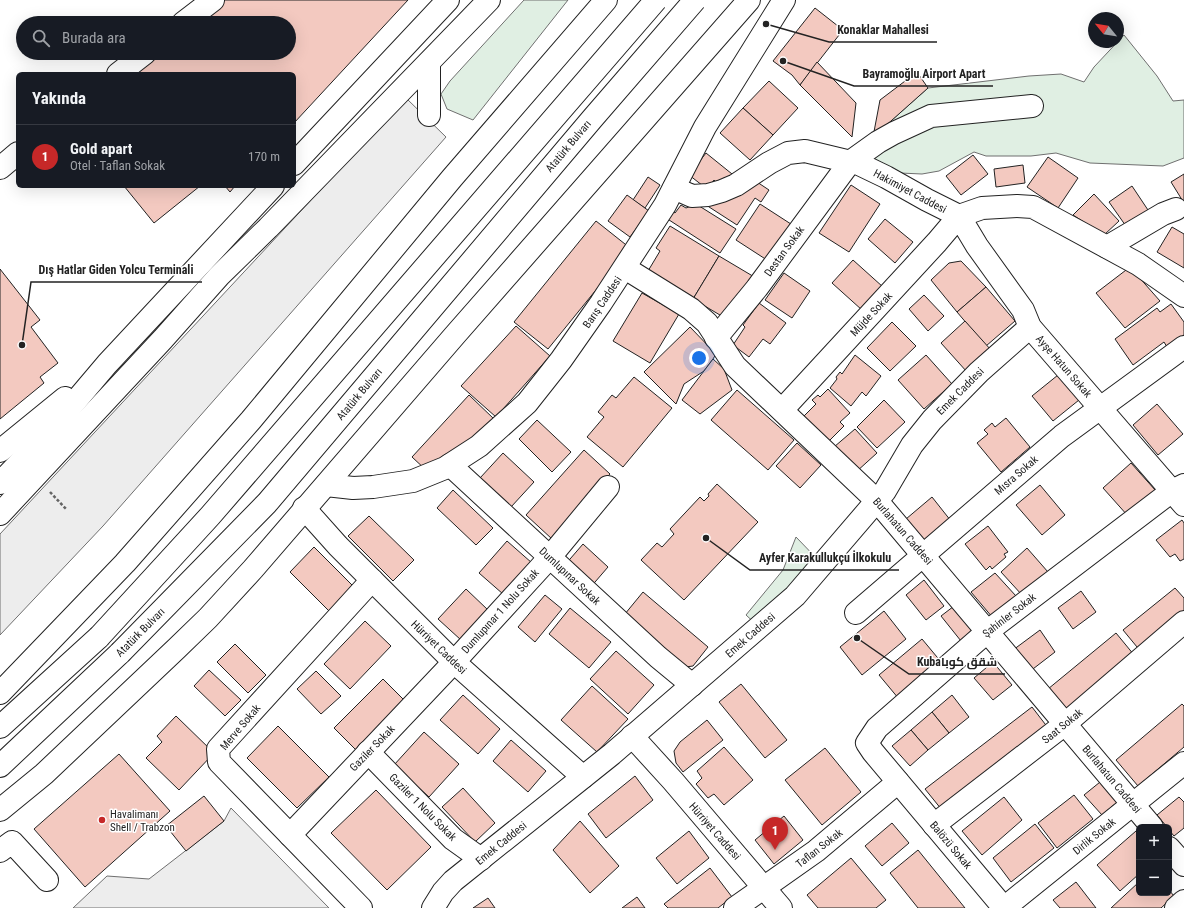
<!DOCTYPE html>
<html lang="tr">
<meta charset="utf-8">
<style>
body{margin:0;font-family:"Roboto Condensed",Cairo,sans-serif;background:#20242c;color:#f1f3f6}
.controls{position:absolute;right:12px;bottom:12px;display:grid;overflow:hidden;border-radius:6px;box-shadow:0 4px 16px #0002}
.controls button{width:36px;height:36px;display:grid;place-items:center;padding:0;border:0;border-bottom:1px solid #363941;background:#171b24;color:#f1f3f6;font:20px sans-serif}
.compass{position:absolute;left:1088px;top:12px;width:36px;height:36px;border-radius:50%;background:#171b24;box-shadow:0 4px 16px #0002;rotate:300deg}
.you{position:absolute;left:699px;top:358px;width:14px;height:14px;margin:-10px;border:3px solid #fff;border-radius:50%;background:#1a73e8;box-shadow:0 0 0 6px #1a73e833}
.badge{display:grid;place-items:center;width:26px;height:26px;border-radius:50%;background:#c62828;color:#fff;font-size:13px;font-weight:700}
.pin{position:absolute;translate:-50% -33px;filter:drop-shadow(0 1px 2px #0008)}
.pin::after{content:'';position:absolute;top:21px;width:14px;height:12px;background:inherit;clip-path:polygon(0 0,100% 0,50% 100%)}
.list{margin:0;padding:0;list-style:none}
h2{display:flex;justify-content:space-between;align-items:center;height:52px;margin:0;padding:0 16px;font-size:17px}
h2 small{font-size:13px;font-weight:400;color:#9ea1a6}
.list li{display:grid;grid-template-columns:26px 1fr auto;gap:12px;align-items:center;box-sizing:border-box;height:64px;padding:0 16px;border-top:1px solid #363941}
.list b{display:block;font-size:15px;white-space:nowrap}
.list p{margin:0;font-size:13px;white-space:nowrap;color:#9ea1a6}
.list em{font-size:13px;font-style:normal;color:#9ea1a6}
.icon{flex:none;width:22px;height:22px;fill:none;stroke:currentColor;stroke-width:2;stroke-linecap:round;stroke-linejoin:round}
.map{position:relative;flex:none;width:1184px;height:908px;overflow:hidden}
.search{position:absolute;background:#171b24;box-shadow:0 4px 16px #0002;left:16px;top:16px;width:280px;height:44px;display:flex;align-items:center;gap:10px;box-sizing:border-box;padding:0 14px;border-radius:22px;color:#9ea1a6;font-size:15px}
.panel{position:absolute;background:#171b24;box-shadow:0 4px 16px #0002;left:16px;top:72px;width:280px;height:116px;border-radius:6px}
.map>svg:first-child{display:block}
.green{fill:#e0efe3;stroke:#6f6f6f}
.parking{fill:#ededed;stroke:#6f6f6f}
.building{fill:#f3c9c0;stroke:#222}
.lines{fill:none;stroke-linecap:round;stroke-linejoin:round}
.minor-casing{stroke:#222;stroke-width:24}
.highway-casing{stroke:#222;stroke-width:24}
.path{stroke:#646464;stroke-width:2.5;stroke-dasharray:3 2;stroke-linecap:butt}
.minor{stroke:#fff;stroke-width:22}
.highway{stroke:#fff;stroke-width:22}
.highway-bridge-casing{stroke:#222;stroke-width:24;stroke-linecap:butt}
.highway-bridge{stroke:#fff;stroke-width:22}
.poi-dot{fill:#c62828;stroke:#fff;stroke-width:1.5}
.labels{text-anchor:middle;stroke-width:3;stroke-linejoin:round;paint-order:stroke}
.street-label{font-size:11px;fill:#222;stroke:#fff}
.poi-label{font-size:11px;fill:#222;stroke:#fff;text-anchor:start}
.leader{fill:none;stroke:#222;stroke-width:1.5}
.callout-dot{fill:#222;stroke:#fff;stroke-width:1.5}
.callout-label{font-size:12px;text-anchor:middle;font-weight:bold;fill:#222;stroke:#fff;stroke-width:3;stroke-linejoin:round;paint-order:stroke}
</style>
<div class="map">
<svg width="1184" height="908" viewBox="0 0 1184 908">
<rect width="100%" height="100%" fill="#fff"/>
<g class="green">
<path d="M524 0H568L473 120 447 109 441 94 450 81Z"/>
<path d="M1124 35 1157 76 1173 101 1184 100V158L1163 166 1090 163 1056 153 1031 156H986L974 152 939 171 922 174 900 173 861 151 873 137 928 88 1029 76 1061 74 1084 82 1094 67Z"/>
<path d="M796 537 823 565 758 626 746 615 783 570Z"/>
</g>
<g class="parking">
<path d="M406 98 446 137 103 526 0 635V534Z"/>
<path d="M231 808 329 908H73L107 876 149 879 224 821Z"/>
</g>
<g class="building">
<path d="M222 0H408L294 123V74H139L135 69 155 53H289V23H193Z"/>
<path d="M815 8 843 30 800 85 792 75 773 61Z"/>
<path d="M817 62 856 103 852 137 800 85Z"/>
<path d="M917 72 928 88 873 137 880 100Z"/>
<path d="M769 81 798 108 773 135 743 108Z"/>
<path d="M743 108 773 135 750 160 720 133Z"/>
<path d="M706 153 737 178 730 183 723 178 718 184 714 180 707 189 689 175Z"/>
<path d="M973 155 988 174 961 195 946 176Z"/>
<path d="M1048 157 1078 178 1058 208 1027 187Z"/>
<path d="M1023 165 1025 183 996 187 994 169Z"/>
<path d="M1184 174V203L1171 182Z"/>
<path d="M648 177 660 185 645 208 633 200Z"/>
<path d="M757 182 769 190 761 202 755 198 737 225 706 205Z"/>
<path d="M851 185 880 204 849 252 819 233Z"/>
<path d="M124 186H200L154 223Z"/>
<path d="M225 186H235L230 192Z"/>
<path d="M1132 186 1150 213 1128 229 1109 202Z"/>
<path d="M1094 194 1119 221 1104 235 1073 215Z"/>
<path d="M627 195 649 211 630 237 608 221Z"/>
<path d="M696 204 736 229 720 253 666 218 671 210 675 213 681 205 686 208Z"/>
<path d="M760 204 794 226 770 262 736 240Z"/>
<path d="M885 219 913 242 895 263 868 239Z"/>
<path d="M596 221 630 248 548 349 514 322Z"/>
<path d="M670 226 719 256 693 299 648 271 660 251 656 248Z"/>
<path d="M1172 227 1184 234V268L1157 252Z"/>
<path d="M719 256 756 278 730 321 693 299Z"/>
<path d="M853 260 883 287 862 310 832 283Z"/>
<path d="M961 261 986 287 957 312 931 280 949 263Z"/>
<path d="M1130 267 1160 301 1125 328 1096 293Z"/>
<path d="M0 269 40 320 31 327 58 363 40 377 44 383 0 419Z"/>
<path d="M784 273 810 291 792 318 765 300Z"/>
<path d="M986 287 1015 321 986 346 957 312Z"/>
<path d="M642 293 679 314 650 363 613 341Z"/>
<path d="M924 295 944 316 928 331 909 309Z"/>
<path d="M759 303 786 323 770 344 763 339 749 357 733 345 745 327 743 325Z"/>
<path d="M1171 304 1184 322V335L1167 347 1164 342 1133 365 1115 339 1157 308 1160 312Z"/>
<path d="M965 321 991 350 967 372 941 343Z"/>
<path d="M892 322 916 346 890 371 867 348Z"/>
<path d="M516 326 550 356 496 417 461 386Z"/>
<path d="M690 327 716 354 713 359 704 371 684 384 676 404 644 372Z"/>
<path d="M855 355 881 376 866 396 862 392 851 406 830 388 837 379 836 377 840 372 842 374Z"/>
<path d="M926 355 952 384 924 409 898 380Z"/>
<path d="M713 359 724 369 732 390 700 414 682 400Z"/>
<path d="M1058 375 1079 400 1053 421 1032 396Z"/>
<path d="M634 377 672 408 623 467 587 437 604 417 598 412 612 395 616 398Z"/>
<path d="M828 389 850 413 840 422 844 426 827 443 802 418 816 404 812 400 818 395 820 397Z"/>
<path d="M737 390 794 440 768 470 711 420Z"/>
<path d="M469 395 494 419 462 454 426 470 412 457Z"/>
<path d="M884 400 905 422 877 448 857 427Z"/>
<path d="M1157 404 1183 434 1158 455 1133 425Z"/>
<path d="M1006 418 1030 447 1001 472 977 443 988 434 984 430 992 423 995 427Z"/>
<path d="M537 420 571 452 552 472 519 439Z"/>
<path d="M855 429 877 453 856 472 834 447Z"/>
<path d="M797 443 821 465 800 488 776 466Z"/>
<path d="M584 450 610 474 552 539 526 515Z"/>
<path d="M503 453 534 482 511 507 480 478Z"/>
<path d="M1131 463 1156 491 1128 516 1103 488Z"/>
<path d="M717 484 758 522 684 600 641 560 657 543 662 547 674 534 670 529 700 497 704 501 709 496 708 494Z"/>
<path d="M1040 485 1065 515 1042 535 1016 505Z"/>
<path d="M453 490 493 528 476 545 437 508Z"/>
<path d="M932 497 951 521 925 543 906 519Z"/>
<path d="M369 516 414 560 393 581 348 536Z"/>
<path d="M1182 520 1184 523V559L1180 561 1175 554 1170 557 1156 540Z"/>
<path d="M988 526 1008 552 1004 554 1006 557 992 569 990 566 986 570 965 544Z"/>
<path d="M507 541 532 563 503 594 479 573Z"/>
<path d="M583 544 608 567 589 589 564 566Z"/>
<path d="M314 547 355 588 330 612 290 572Z"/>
<path d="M1027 548 1048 572 1022 595 1001 572Z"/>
<path d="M995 573 1016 596 993 618 971 592Z"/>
<path d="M924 580 944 606 926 620 906 595Z"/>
<path d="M1175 588 1184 598V619L1142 653 1123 630Z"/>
<path d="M466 589 488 610 461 640 438 619Z"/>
<path d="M1081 591 1096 612 1073 629 1058 608Z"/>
<path d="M643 592 708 647 693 666 678 668 620 620Z"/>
<path d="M545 595 562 609 535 642 518 627Z"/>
<path d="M958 603 978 628 961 641 941 616Z"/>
<path d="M570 608 611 642 589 668 549 634Z"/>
<path d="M884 611 906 639 862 675 840 647Z"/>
<path d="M365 621 391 646 350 689 324 664Z"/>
<path d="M1040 630 1055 652 1029 672 1013 650Z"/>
<path d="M1116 633 1139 661 1071 717 1048 689Z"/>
<path d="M922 639 942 663 899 699 879 675Z"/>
<path d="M235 644 266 675 248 693 217 662Z"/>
<path d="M616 651 654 685 628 714 590 679Z"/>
<path d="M993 662 1012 685 993 700 974 678Z"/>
<path d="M209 670 241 700 225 716 194 686Z"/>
<path d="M316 671 341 696 321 714 297 689Z"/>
<path d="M383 679 409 705 360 754 334 728Z"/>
<path d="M741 684 787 740 765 758 719 702Z"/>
<path d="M592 686 628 719 597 752 561 720Z"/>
<path d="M463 695 500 729 478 754 440 720Z"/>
<path d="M952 695 969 717 949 733 932 712Z"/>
<path d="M1182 704 1184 706V747L1138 786 1116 760Z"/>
<path d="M1032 707 1052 733 946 815 925 789Z"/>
<path d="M932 712 949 733 928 750 911 730Z"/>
<path d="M176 716 214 753 179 790 146 758 162 742 157 736Z"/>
<path d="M707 720 723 740 683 772 676 763 674 751 680 742Z"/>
<path d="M278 726 329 777 297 808 247 758Z"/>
<path d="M911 730 928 750 910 766 892 746Z"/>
<path d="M424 732 459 764 429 797 394 765Z"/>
<path d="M511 740 546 771 528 792 493 761Z"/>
<path d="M724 747 753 780 724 805 714 794 708 798 696 784 702 778 697 771Z"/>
<path d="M825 748 861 792 822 825 785 780Z"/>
<path d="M119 754 170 811 85 887 34 829Z"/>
<path d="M635 776 653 800 606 838 588 814Z"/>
<path d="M1105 778 1122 798 1102 815 1084 795Z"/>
<path d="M463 788 495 823 475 842 442 807Z"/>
<path d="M376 790 431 847 387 890 331 833Z"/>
<path d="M1074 795 1093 819 1057 848 1038 823Z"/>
<path d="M204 796 224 821 186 851 166 826Z"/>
<path d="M1004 797 1022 820 982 855 962 831Z"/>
<path d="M1179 797 1184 802V828L1174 836 1169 830V827H1167L1157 815Z"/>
<path d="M784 816 803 840 774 864 755 840Z"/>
<path d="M580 821 619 866 590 893 553 850Z"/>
<path d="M892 823 909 843 882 866 865 846Z"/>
<path d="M1035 824 1054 848 1011 882 993 858Z"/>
<path d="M689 831 709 858 677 884 656 858Z"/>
<path d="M1136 831 1139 834V874L1120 891 1097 865Z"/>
<path d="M918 850 965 908H918L890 873Z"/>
<path d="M851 858 886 900 876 908H818L807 895Z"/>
<path d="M710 868 732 897 718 908H668L664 904Z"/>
<path d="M1076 882 1096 908H1060L1053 900Z"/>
<path d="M1139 882V893H1169V890L1174 896 1161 908H1111Z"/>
<path d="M637 897 645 908H622Z"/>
<path d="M488 898 495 908H473Z"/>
</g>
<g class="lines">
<defs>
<g id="minor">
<path d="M183 23 213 0"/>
<path d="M429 63V115"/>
<path d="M118 74 145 53"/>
<path d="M294 164 448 0"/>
<path d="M0 168 18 153"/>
<path d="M674 188 692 196 708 195 722 191 736 185 769 163 788 153 805 151 859 164 886 177 927 200 959 216 982 208 1017 206 1033 207 1138 264 1184 296"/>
<path d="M1107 247 1163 214 1176 209"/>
<path d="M625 268 691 309 707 323 735 366 877 501 1152 827"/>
<path d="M716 338 757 288 850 162 878 142 894 133 931 116 1032 106"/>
<path d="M782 410 937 242 959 216 977 246 1023 310 1030 327 1184 505"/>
<path d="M0 451 65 398"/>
<path d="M450 465 658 657 692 685"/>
<path d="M0 483 52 429 107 364 273 186"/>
<path d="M326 485 353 488 373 487 413 481 445 468 479 446 527 403 561 360 601 303 665 205 705 127 784 0"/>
<path d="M304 508 338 546 454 662 583 777"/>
<path d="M0 514 163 339 219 276 268 228 489 0"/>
<path d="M856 613 1062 436 1184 347"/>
<path d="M632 736 673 781 781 908"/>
<path d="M368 752 453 839 481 859"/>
<path d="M934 825 1065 724 1184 622"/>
<path d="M290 835 454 662 550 557 608 487"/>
<path d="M1169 848 1184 865"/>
<path d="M0 851 12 842 47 880"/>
<path d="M361 908 219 762 218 749 372 580"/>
<path d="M433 908 443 892 453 881 612 754 795 596 885 491 912 445 932 420 979 372 1030 327"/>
<path d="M735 908 816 851 898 782"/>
<path d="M1004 908 873 752 867 743 877 728 988 631 1172 491 1184 485"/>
<path d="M1004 908 1184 763"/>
<path d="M1176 908 1184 901"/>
</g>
<g id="highway">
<path d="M0 693 125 563 251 420 452 178 606 0"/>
<path d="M0 727 99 637"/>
<path d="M0 766 120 653"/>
<path d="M0 810 44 774 176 649 208 618 253 569 455 335 749 0"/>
</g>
</defs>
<use href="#minor" class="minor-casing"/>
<use href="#highway" class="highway-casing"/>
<path class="path" d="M50 492 67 510"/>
<use href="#minor" class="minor"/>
<use href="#highway" class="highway"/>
<defs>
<g id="highway-bridge">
<path d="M99 637 210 516 656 0"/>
<path d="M120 653 267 503 592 119 695 0"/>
</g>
</defs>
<use href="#highway-bridge" class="highway-bridge-casing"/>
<use href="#highway-bridge" class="highway-bridge"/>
</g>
<circle class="poi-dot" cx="102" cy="820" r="4"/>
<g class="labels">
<g class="street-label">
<text transform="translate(568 146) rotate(-50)" y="4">Atatürk Bulvarı</text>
<text transform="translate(910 191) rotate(28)" y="4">Hakimiyet Caddesi</text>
<text transform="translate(784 251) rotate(-54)" y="4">Destan Sokak</text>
<text transform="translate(602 302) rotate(-56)" y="4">Barış Caddesi</text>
<text transform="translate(871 314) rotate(-47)" y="4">Müjde Sokak</text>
<text transform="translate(1064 366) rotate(49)" y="4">Ayşe Hatun Sokak</text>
<text transform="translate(960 391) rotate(-45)" y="4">Emek Caddesi</text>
<text transform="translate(359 394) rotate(-50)" y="4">Atatürk Bulvarı</text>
<text transform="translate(1016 475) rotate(-41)" y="4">Mısra Sokak</text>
<text transform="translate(903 531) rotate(49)" y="4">Burlahatun Caddesi</text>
<text transform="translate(570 576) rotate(43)" y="4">Dumlupınar Sokak</text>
<text transform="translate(500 611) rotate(-48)" y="4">Dumlupınar 1 Nolu Sokak</text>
<text transform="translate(1009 615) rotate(-38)" y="4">Şahinler Sokak</text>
<text transform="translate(140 632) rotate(-45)" y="4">Atatürk Bulvarı</text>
<text transform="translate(750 635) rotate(-41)" y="4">Emek Caddesi</text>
<text transform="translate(439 647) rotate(44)" y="4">Hürriyet Caddesi</text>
<text transform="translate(1062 726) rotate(-39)" y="4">Saat Sokak</text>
<text transform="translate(240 727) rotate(-50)" y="4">Merve Sokak</text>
<text transform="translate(372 748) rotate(-46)" y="4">Gaziler Sokak</text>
<text transform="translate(1112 779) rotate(50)" y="4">Burlahatun Caddesi</text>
<text transform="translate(423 807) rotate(45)" y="4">Gaziler 1 Nolu Sokak</text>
<text transform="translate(715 831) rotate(49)" y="4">Hürriyet Caddesi</text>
<text transform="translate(1094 836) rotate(-39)" y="4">Dirlik Sokak</text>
<text transform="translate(501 843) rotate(-39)" y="4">Emek Caddesi</text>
<text transform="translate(951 845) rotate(50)" y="4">Balözü Sokak</text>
<text transform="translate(819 848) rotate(-38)" y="4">Taflan Sokak</text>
</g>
<g class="poi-label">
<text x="110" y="818">Havalimanı<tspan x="110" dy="13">Shell / Trabzon</tspan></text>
</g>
</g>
<path class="leader" d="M766 24L829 42H937M783 61L854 86H993M22 345L31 282H202M706 538L750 570H899M857 638L909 674H1005"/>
<g class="callout-dot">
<circle cx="766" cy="24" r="4"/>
<circle cx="783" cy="61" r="4"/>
<circle cx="22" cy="345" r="4"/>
<circle cx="706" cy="538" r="4"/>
<circle cx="857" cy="638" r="4"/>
</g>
<g class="callout-label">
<text x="883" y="34">Konaklar Mahallesi</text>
<text x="924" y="78">Bayramoğlu Airport Apart</text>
<text x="116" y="274">Dış Hatlar Giden Yolcu Terminali</text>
<text x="825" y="562">Ayfer Karakullukçu İlkokulu</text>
<text x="957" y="666">Kubaشقق كوبا</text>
</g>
</svg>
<div class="controls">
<button>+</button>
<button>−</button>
</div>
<svg class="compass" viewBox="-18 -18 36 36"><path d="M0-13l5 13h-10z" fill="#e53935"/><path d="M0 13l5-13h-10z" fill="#9ea1a6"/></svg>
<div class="you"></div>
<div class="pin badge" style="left:775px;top:850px">1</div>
<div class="search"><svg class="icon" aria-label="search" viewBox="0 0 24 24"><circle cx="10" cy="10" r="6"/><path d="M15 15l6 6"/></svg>Burada ara</div>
<section class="panel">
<h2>Yakında<small></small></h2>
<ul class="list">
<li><span class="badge">1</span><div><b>Gold apart</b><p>Otel · Taflan Sokak</p></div><em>170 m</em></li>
</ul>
</section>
</div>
